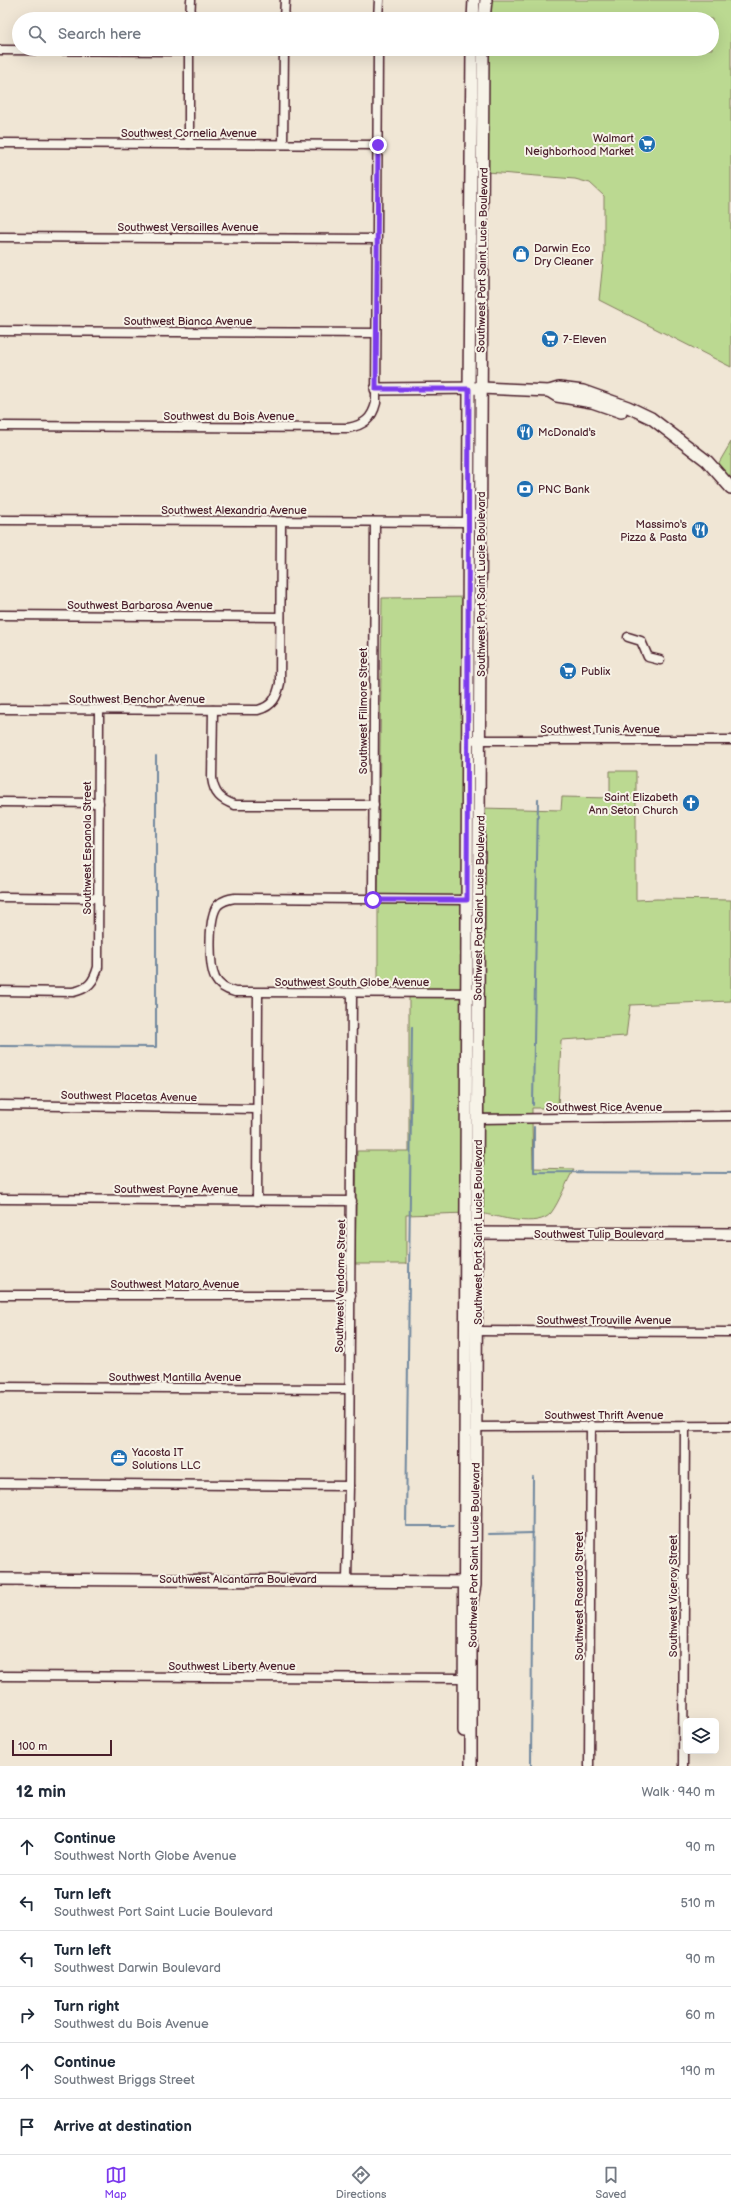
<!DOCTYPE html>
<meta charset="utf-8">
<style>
body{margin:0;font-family:"Balsamiq Sans",sans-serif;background:#f6f6f7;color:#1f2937}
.controls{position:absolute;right:12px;bottom:12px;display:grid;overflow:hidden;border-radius:6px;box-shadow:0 4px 16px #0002}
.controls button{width:36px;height:36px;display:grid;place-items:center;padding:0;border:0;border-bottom:1px solid #e0e1e3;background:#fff;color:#1f2937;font:20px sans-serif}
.scale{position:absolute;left:12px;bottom:10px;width:100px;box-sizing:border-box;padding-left:4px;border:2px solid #4a1f2b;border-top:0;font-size:11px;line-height:14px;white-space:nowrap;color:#4a1f2b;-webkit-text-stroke:3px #f7f3e8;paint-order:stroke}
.stop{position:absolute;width:12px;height:12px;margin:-9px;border:3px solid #7c3aed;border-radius:50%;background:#fff}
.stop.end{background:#7c3aed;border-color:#fff;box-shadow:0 1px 4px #0008}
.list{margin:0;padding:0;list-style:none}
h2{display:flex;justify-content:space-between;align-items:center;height:52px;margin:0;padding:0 16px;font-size:17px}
h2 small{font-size:13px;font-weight:400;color:#747a83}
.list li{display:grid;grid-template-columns:26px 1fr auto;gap:12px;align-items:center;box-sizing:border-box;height:56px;padding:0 16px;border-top:1px solid #e0e1e3}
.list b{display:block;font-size:15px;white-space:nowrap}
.list p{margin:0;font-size:13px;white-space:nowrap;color:#747a83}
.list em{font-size:13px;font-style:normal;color:#747a83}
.icon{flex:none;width:22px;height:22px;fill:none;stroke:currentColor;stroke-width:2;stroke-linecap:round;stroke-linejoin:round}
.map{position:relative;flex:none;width:731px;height:1766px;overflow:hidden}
.search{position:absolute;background:#fff;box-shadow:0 4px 16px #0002;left:12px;right:12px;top:12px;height:44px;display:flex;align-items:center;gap:10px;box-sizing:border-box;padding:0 14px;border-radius:22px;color:#747a83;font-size:15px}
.sheet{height:388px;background:#fff}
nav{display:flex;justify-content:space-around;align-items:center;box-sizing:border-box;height:56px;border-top:1px solid #e0e1e3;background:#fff;font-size:11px;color:#747a83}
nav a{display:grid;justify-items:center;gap:2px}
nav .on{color:#7c3aed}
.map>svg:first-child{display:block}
.green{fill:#bbd991;stroke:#827c5e}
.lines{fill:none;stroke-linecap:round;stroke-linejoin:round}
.stream{stroke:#6f879e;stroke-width:2}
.street-casing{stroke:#4a1f2b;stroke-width:11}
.secondary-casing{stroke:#4a1f2b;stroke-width:14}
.street{stroke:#f7f3e8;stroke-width:8}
.secondary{stroke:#f7f3e8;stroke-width:11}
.route{stroke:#7c3aed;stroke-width:5}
.labels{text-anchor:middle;stroke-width:4;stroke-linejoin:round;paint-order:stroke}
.street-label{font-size:11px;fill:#4a1f2b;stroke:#f7f3e8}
.poi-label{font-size:11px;fill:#4a1f2b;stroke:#f7f3e8;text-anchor:start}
</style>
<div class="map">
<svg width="731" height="1766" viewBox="0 0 731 1766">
<rect width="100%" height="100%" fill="#f0e6d5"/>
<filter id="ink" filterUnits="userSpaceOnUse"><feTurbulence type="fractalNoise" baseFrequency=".025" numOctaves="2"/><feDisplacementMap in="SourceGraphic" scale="8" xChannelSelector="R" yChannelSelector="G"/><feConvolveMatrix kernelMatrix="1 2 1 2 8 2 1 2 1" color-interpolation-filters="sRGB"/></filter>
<g filter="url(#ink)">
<g class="green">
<path d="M489 0H731V367L599 300 604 252V196L590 183 575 179 487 172 486 49H712V19H488Z"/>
<path d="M731 442V482L717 466Z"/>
<path d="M470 597 469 897 378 896 382 598Z"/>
<path d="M610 771H636V900L657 899 731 900V1001L630 1005 626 1036 561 1040 558 1108H532V1114H475L481 808 561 810 562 797 610 798Z"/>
<path d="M378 903 469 904V989H378Z"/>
<path d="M409 997H469L468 1213 406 1215V1264H355L357 1151H409Z"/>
<path d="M475 1121H532L533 1168 574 1169C566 1182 560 1201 551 1213 538 1229 497 1216 480 1213Z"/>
</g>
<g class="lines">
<g class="stream">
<path d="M412 1027 406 1526H453"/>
<path d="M0 1046 156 1047V756"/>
<path d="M533 1105 538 799"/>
<path d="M534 1127V1172L731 1173"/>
<path d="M488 1534 533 1533"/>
<path d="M531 1766 533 1477"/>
</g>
<defs>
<g id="street">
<path d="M190 19 191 0"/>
<path d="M284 19 285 0"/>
<path d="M378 19 379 0"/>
<path d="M189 49V144"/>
<path d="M0 50 189 51"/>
<path d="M0 143 378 145"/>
<path d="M283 144 284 49"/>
<path d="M0 237 376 239"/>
<path d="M0 331 376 333"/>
<path d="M0 426 348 428C364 425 372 419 376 403L378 49"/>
<path d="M0 520 469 522"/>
<path d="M0 615 280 617"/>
<path d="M628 637 641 641 648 657 660 660"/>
<path d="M0 709 258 710C273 706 277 697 280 683L281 521"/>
<path d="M213 710 212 778C214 794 221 800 235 805H374"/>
<path d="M475 740H731"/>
<path d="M0 802 99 803"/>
<path d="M0 897 98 898"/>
<path d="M373 900 375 522"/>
<path d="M467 900 235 898C229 899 223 900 218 905 208 916 209 965 215 978 219 986 227 990 235 992L478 993"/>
<path d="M0 991 73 992C88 989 94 982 98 967L99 710"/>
<path d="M0 1105 257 1109"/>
<path d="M478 1119 731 1116"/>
<path d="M0 1199 352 1201"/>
<path d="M257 1201 258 993"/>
<path d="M0 1295H351"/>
<path d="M478 1331 731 1332"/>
<path d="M0 1387 349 1389"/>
<path d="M476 1427 731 1426"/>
<path d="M0 1483 349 1486"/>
<path d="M347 1580 349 1486 352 993"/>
<path d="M0 1676 463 1678"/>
<path d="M589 1766 591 1425"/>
<path d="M683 1766 685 1426"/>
</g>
<g id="secondary">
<path d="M473 19 474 0"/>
<path d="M484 19 486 0"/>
<path d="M376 389 481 388 549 391 559 388 583 391 628 407 651 418 707 461 731 488"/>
<path d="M549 391 557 396 592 402 621 412"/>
<path d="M473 1233 731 1234"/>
<path d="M0 1579 469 1582"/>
<path d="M464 1731 469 389 472 49"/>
<path d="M471 1766V1607L475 1585 483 49"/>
</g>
</defs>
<use href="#street" class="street-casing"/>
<use href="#secondary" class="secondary-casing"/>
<use href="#street" class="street"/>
<use href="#secondary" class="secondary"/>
</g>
</g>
<g class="lines" filter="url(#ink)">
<path class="route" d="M373 900H467L469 389H376L378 145"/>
</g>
<defs>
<symbol id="supermarket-disc" viewBox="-11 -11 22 22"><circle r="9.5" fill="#1f6fb2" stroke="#f7f3e8"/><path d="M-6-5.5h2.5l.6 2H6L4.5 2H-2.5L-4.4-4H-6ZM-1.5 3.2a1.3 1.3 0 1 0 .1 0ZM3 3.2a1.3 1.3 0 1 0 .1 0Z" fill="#fff"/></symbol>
<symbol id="shop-disc" viewBox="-11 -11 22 22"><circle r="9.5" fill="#1f6fb2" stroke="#f7f3e8"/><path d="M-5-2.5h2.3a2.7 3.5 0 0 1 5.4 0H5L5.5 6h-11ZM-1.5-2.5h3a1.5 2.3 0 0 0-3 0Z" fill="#fff"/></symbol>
<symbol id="restaurant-disc" viewBox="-11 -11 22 22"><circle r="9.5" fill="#1f6fb2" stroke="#f7f3e8"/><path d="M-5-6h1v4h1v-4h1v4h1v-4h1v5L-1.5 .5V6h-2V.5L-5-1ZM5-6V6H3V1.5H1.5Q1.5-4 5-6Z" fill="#fff"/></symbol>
<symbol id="bank-disc" viewBox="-11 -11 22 22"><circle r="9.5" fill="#1f6fb2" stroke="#f7f3e8"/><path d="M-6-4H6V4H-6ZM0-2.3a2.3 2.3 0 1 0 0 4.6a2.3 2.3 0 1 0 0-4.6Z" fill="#fff"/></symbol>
<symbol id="church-disc" viewBox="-11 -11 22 22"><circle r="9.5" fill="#1f6fb2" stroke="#f7f3e8"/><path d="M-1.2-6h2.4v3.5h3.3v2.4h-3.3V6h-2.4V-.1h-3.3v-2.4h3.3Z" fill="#fff"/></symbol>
<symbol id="office-disc" viewBox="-11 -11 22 22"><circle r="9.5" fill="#1f6fb2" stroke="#f7f3e8"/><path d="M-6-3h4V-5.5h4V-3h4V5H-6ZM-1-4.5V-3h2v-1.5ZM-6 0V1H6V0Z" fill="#fff"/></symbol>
</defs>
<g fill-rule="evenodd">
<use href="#supermarket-disc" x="637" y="134" width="20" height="20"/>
<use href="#shop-disc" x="511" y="244" width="20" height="20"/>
<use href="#supermarket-disc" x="540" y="329" width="20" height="20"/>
<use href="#restaurant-disc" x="515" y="422" width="20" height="20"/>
<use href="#bank-disc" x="515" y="479" width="20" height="20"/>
<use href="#restaurant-disc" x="690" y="520" width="20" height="20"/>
<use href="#supermarket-disc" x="558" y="661" width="20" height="20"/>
<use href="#church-disc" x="681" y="793" width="20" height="20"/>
<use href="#office-disc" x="109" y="1448" width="20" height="20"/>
</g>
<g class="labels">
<g class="street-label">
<text x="189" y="137">Southwest Cornelia Avenue</text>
<text x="188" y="231">Southwest Versailles Avenue</text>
<text transform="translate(482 260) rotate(-89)" y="4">Southwest Port Saint Lucie Boulevard</text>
<text x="188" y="325">Southwest Bianca Avenue</text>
<text x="229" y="420">Southwest du Bois Avenue</text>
<text x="234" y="514">Southwest Alexandria Avenue</text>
<text transform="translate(481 584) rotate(-90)" y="4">Southwest Port Saint Lucie Boulevard</text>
<text x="140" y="609">Southwest Barbarosa Avenue</text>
<text x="137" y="703">Southwest Benchor Avenue</text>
<text transform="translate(363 711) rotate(-90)" y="4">Southwest Fillmore Street</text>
<text x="600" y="733">Southwest Tunis Avenue</text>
<text transform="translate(87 848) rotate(-90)" y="4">Southwest Espanola Street</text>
<text transform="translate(479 908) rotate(-89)" y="4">Southwest Port Saint Lucie Boulevard</text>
<text x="352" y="986">Southwest South Globe Avenue</text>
<text transform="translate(129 1096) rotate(1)" y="4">Southwest Placetas Avenue</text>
<text x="604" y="1111">Southwest Rice Avenue</text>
<text x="176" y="1193">Southwest Payne Avenue</text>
<text transform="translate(478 1232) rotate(-90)" y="4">Southwest Port Saint Lucie Boulevard</text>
<text x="599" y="1238">Southwest Tulip Boulevard</text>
<text x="175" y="1288">Southwest Mataro Avenue</text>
<text transform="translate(340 1286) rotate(-89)" y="4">Southwest Vendome Street</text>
<text x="604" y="1324">Southwest Trouville Avenue</text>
<text x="175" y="1381">Southwest Mantilla Avenue</text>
<text x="604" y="1419">Southwest Thrift Avenue</text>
<text transform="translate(474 1555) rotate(-89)" y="4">Southwest Port Saint Lucie Boulevard</text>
<text x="238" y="1583">Southwest Alcantarra Boulevard</text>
<text transform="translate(579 1596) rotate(-90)" y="4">Southwest Rosardo Street</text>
<text transform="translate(673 1596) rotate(-90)" y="4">Southwest Viceroy Street</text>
<text x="232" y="1670">Southwest Liberty Avenue</text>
</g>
<g class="poi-label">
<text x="634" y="142" text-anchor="end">Walmart<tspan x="634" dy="13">Neighborhood Market</tspan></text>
<text x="534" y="252">Darwin Eco<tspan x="534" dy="13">Dry Cleaner</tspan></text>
<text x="563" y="343">7-Eleven</text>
<text x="538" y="436">McDonald's</text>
<text x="538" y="493">PNC Bank</text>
<text x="687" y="528" text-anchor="end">Massimo's<tspan x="687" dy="13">Pizza &amp; Pasta</tspan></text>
<text x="581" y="675">Publix</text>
<text x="678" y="801" text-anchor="end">Saint Elizabeth<tspan x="678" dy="13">Ann Seton Church</tspan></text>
<text x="132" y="1456">Yacosta IT<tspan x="132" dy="13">Solutions LLC</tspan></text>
</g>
</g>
</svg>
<div class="controls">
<button><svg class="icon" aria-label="layers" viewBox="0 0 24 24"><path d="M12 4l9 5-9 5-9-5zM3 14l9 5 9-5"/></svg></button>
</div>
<div class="scale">100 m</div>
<div class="stop" style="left:373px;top:900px"></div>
<div class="stop end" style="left:378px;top:145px"></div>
<div class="search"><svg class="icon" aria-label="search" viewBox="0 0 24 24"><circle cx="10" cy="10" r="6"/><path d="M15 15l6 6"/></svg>Search here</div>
</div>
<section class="sheet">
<h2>12 min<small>Walk · 940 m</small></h2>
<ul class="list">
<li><svg class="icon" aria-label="ahead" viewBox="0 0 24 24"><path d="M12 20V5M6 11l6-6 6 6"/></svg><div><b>Continue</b><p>Southwest North Globe Avenue</p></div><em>90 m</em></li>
<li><svg class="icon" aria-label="left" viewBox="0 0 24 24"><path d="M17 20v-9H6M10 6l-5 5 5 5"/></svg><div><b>Turn left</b><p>Southwest Port Saint Lucie Boulevard</p></div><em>510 m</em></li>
<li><svg class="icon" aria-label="left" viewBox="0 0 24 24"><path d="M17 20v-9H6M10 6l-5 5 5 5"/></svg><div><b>Turn left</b><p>Southwest Darwin Boulevard</p></div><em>90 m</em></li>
<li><svg class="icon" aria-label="right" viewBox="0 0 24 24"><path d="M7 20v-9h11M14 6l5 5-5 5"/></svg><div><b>Turn right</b><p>Southwest du Bois Avenue</p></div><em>60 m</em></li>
<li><svg class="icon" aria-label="ahead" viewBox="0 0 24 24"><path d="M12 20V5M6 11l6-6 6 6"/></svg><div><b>Continue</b><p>Southwest Briggs Street</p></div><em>190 m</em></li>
<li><svg class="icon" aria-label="arrive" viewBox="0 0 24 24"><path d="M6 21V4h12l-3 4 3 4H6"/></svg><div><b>Arrive at destination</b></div></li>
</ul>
</section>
<nav>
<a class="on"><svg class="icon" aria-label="map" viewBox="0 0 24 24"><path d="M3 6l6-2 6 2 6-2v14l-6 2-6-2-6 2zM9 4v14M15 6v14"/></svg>Map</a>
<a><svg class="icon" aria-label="directions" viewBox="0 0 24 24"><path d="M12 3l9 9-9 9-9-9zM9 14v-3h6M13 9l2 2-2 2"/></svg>Directions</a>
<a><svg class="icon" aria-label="saved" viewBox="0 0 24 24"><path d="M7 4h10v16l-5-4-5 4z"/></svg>Saved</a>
</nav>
